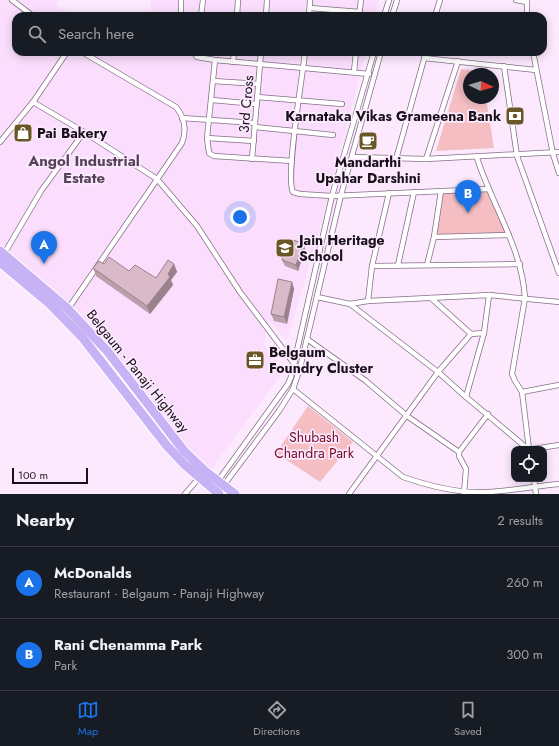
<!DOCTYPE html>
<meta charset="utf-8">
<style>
body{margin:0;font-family:Jost,sans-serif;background:#20242c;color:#f1f3f6}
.controls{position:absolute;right:12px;bottom:12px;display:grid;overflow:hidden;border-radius:8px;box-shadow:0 2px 10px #0003}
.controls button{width:36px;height:36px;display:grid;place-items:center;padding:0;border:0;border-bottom:1px solid #363941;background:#171b24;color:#f1f3f6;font:20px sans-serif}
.compass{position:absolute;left:463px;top:68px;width:36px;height:36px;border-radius:50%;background:#171b24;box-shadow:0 2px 10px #0003;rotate:94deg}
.scale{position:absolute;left:12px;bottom:10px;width:76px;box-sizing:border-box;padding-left:4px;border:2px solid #19111a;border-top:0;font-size:11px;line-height:14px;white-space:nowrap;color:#19111a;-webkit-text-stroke:3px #fce9fe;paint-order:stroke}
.you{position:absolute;left:240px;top:217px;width:14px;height:14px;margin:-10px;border:3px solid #fff;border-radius:50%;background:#1a73e8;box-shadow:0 0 0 6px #1a73e833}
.badge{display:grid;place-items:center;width:26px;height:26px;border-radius:50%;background:#1a73e8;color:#fff;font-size:13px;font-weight:700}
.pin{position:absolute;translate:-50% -33px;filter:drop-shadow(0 1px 2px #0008)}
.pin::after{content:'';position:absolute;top:21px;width:14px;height:12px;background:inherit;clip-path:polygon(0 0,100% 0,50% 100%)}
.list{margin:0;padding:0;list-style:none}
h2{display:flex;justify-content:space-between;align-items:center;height:52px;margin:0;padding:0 16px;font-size:17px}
h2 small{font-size:13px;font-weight:400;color:#9ea1a6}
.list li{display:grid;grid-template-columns:26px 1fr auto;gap:12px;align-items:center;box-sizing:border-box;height:72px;padding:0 16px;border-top:1px solid #363941}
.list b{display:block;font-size:15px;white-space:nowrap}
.list p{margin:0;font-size:13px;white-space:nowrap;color:#9ea1a6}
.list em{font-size:13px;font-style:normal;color:#9ea1a6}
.icon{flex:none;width:22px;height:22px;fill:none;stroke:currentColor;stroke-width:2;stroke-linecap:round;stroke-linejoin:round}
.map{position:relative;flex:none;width:559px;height:494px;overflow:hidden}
.search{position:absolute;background:#171b24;box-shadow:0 2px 10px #0003;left:12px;right:12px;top:12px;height:44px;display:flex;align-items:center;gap:10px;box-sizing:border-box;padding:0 14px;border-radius:12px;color:#9ea1a6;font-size:15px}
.sheet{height:196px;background:#171b24}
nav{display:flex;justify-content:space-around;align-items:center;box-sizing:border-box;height:56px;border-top:1px solid #363941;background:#171b24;font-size:11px;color:#9ea1a6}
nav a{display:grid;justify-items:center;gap:2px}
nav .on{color:#1a73e8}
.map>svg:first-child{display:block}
.built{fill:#fbdefd}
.green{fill:#f5bec2}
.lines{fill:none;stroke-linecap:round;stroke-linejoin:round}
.street-casing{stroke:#846f86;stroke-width:6}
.highway-casing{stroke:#fff;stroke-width:11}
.street{stroke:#fff;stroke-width:4.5}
.highway{stroke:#c7b2f6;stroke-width:9}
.wall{fill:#bba0ac}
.shaded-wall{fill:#99828c}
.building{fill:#dabac8;stroke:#99828c}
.labels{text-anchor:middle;stroke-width:3.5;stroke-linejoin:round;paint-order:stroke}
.street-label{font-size:14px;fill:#19111a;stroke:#fce9fe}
.poi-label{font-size:14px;font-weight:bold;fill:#19111a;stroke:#fce9fe;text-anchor:start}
.park-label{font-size:14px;fill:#750d28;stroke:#fce9fe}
.neighbourhood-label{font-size:15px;font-weight:bold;fill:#564358;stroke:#fce9fe}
</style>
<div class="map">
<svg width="559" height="494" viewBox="0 0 559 494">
<rect width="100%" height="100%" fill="#fce9fe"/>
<g class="built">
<path d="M0 0H58L57 6 75 16H16V52H366L324 214 287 341 269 320 264 344 283 372 210 471 178 440 105 342 62 299 0 247Z"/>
<path d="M151 0H379L375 16H151Z"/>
</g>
<g class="green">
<path d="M461 69 481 71 482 74H469V98H486L494 148 436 151Z"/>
<path d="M487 190 507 234 436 236 442 192Z"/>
<path d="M308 406 353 442 320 482 276 453Z"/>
</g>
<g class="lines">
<defs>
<g id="street">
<path d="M12 0 33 16"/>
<path d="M181 0V16"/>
<path d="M516 0 527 2"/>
<path d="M527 0V16"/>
<path d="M310 8 360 12"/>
<path d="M201 16 203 0"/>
<path d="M237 16 238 0"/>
<path d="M266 16 267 0"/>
<path d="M309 16 310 0"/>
<path d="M359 16 361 0"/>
<path d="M384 16 389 0"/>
<path d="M392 16 397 0"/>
<path d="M435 16 440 0"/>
<path d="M194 52 197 57 215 60 369 74"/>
<path d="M305 52C303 74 285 178 293 192L300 194 332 196 489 189"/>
<path d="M533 52 553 154 559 173"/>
<path d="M424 58 536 70"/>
<path d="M215 60 207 138 209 153 214 156 292 161"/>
<path d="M233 62 234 52"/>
<path d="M504 66 517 156 559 273"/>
<path d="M354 72 356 52"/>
<path d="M213 81 258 84"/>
<path d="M257 97 342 104"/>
<path d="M212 100 257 104"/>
<path d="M33 102 84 132 157 179 197 226 240 292 295 365"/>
<path d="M182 118 255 123"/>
<path d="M255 127 333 135"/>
<path d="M207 138 254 141"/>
<path d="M0 142 33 102 67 52"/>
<path d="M353 157 426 159 559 152"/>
<path d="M477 158C492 205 522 248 525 298L512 374 515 381 522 392 529 449"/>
<path d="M252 159 261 52"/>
<path d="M396 159 426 52"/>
<path d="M426 159 458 61"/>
<path d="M434 237 509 235"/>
<path d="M4 254 41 191 84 132"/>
<path d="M398 265 414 192"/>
<path d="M427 265 434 237 441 191"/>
<path d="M372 266 520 264"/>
<path d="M317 297 350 304 368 301 489 295 559 302"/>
<path d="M431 298 471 334"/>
<path d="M368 301 372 266 389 193"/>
<path d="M350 304 438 372 466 397 484 333 489 295"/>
<path d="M68 309 182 143C187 130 184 117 176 107L82 52"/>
<path d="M307 339 366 381 407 416 459 452"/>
<path d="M293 389 403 477C429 486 461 494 488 492 512 491 536 486 559 484"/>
<path d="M522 392 559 385"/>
<path d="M466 397 528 449"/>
<path d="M533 449 559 445"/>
<path d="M534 479 536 494"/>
<path d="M218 481 288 384 291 377 332 196 374 52"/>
<path d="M218 493 279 411 293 389 300 368 341 195 381 52"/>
<path d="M464 493 466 469 459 456V452L488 414"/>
<path d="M185 494 199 478"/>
<path d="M349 494 438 372 471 334 484 333"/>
</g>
<g id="highway">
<path d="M0 251 68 309 108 352 184 451 205 471 235 494"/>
<path d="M0 262 50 304 82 337 167 446 184 464 219 494"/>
</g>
</defs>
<use href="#street" class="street-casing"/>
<use href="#highway" class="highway-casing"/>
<use href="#street" class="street"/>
<use href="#highway" class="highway"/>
</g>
<g class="wall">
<path d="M303 243 305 249 298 271 285 266 282 260Z"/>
<path d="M104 264 156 278 174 264 177 272 171 280 173 285 150 314 96 276 93 268Z"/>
<path d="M292 282 294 289 287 324 274 321 271 314Z"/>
</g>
<g class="shaded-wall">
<path d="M303 243 305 249 298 271 296 265Z"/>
<path d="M174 264 177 272 171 280 173 285 150 314 147 306Z"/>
<path d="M292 282 294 289 287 324 284 317Z"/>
</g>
<g class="building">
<path d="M289 239 303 243 296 265 282 260Z"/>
<path d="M109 257 129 271 135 265 156 278 168 260 174 264 168 274 170 277 147 306 93 268 99 261 104 264Z"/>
<path d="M278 279 292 282 284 317 271 314Z"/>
</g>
<defs>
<symbol id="bank-square" viewBox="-11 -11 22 22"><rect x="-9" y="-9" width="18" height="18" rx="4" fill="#695725" stroke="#fce9fe"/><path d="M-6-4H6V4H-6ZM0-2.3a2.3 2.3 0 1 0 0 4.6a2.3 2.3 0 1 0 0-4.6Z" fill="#fff"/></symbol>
<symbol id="shop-square" viewBox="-11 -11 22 22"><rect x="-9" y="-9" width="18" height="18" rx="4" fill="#695725" stroke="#fce9fe"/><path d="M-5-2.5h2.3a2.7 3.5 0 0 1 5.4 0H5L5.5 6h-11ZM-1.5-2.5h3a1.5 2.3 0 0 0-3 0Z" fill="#fff"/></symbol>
<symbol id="cafe-square" viewBox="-11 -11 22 22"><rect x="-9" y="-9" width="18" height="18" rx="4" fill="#695725" stroke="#fce9fe"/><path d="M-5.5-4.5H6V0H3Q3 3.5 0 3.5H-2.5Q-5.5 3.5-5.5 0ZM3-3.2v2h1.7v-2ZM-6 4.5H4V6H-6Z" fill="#fff"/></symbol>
<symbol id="school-square" viewBox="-11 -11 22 22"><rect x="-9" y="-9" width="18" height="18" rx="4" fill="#695725" stroke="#fce9fe"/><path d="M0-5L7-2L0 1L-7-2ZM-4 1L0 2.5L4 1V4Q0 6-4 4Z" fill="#fff"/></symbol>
<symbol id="office-square" viewBox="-11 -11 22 22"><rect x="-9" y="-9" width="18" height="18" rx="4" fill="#695725" stroke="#fce9fe"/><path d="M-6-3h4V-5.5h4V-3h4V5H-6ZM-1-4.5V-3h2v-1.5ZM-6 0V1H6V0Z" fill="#fff"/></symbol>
</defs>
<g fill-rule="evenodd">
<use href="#bank-square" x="504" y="105" width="22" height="22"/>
<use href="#shop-square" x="12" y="122" width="22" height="22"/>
<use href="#cafe-square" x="357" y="130" width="22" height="22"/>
<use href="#school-square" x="274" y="237" width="22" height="22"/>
<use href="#office-square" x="244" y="349" width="22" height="22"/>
</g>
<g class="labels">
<g class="street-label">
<text transform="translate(246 104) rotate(-85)" y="5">3rd Cross</text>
<text transform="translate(138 371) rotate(51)" y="5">Belgaum - Panaji Highway</text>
</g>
<g class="poi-label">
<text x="501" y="121" text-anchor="end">Karnataka Vikas Grameena Bank</text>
<text x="37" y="138">Pai Bakery</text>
<text x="368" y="167" text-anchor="middle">Mandarthi<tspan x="368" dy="16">Upahar Darshini</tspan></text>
<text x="299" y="245">Jain Heritage<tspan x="299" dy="16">School</tspan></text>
<text x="269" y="357">Belgaum<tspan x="269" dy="16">Foundry Cluster</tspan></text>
</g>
<g class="park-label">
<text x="314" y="442">Shubash<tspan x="314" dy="16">Chandra Park</tspan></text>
</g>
<g class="neighbourhood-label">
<text x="84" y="166">Angol Industrial<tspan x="84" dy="17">Estate</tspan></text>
</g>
</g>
</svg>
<div class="controls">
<button><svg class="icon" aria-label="locate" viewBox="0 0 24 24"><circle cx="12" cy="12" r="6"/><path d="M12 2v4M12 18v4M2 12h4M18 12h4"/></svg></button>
</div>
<svg class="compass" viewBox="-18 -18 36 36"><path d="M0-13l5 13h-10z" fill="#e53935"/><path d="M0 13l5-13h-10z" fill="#9ea1a6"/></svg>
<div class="scale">100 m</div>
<div class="you"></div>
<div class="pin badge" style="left:44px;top:264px">A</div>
<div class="pin badge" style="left:468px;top:213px">B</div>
<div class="search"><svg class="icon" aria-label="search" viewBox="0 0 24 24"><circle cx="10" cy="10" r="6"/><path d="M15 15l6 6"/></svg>Search here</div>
</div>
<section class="sheet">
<h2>Nearby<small>2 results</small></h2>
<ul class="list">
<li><span class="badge">A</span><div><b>McDonalds</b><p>Restaurant · Belgaum - Panaji Highway</p></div><em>260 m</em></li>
<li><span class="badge">B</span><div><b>Rani Chenamma Park</b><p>Park</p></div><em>300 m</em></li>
</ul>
</section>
<nav>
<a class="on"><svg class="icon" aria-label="map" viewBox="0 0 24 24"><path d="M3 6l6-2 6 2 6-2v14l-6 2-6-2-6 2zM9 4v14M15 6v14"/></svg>Map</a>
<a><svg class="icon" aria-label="directions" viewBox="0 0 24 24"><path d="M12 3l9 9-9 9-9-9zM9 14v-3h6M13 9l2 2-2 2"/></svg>Directions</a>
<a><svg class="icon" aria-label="saved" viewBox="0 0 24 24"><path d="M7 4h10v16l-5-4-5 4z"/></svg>Saved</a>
</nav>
